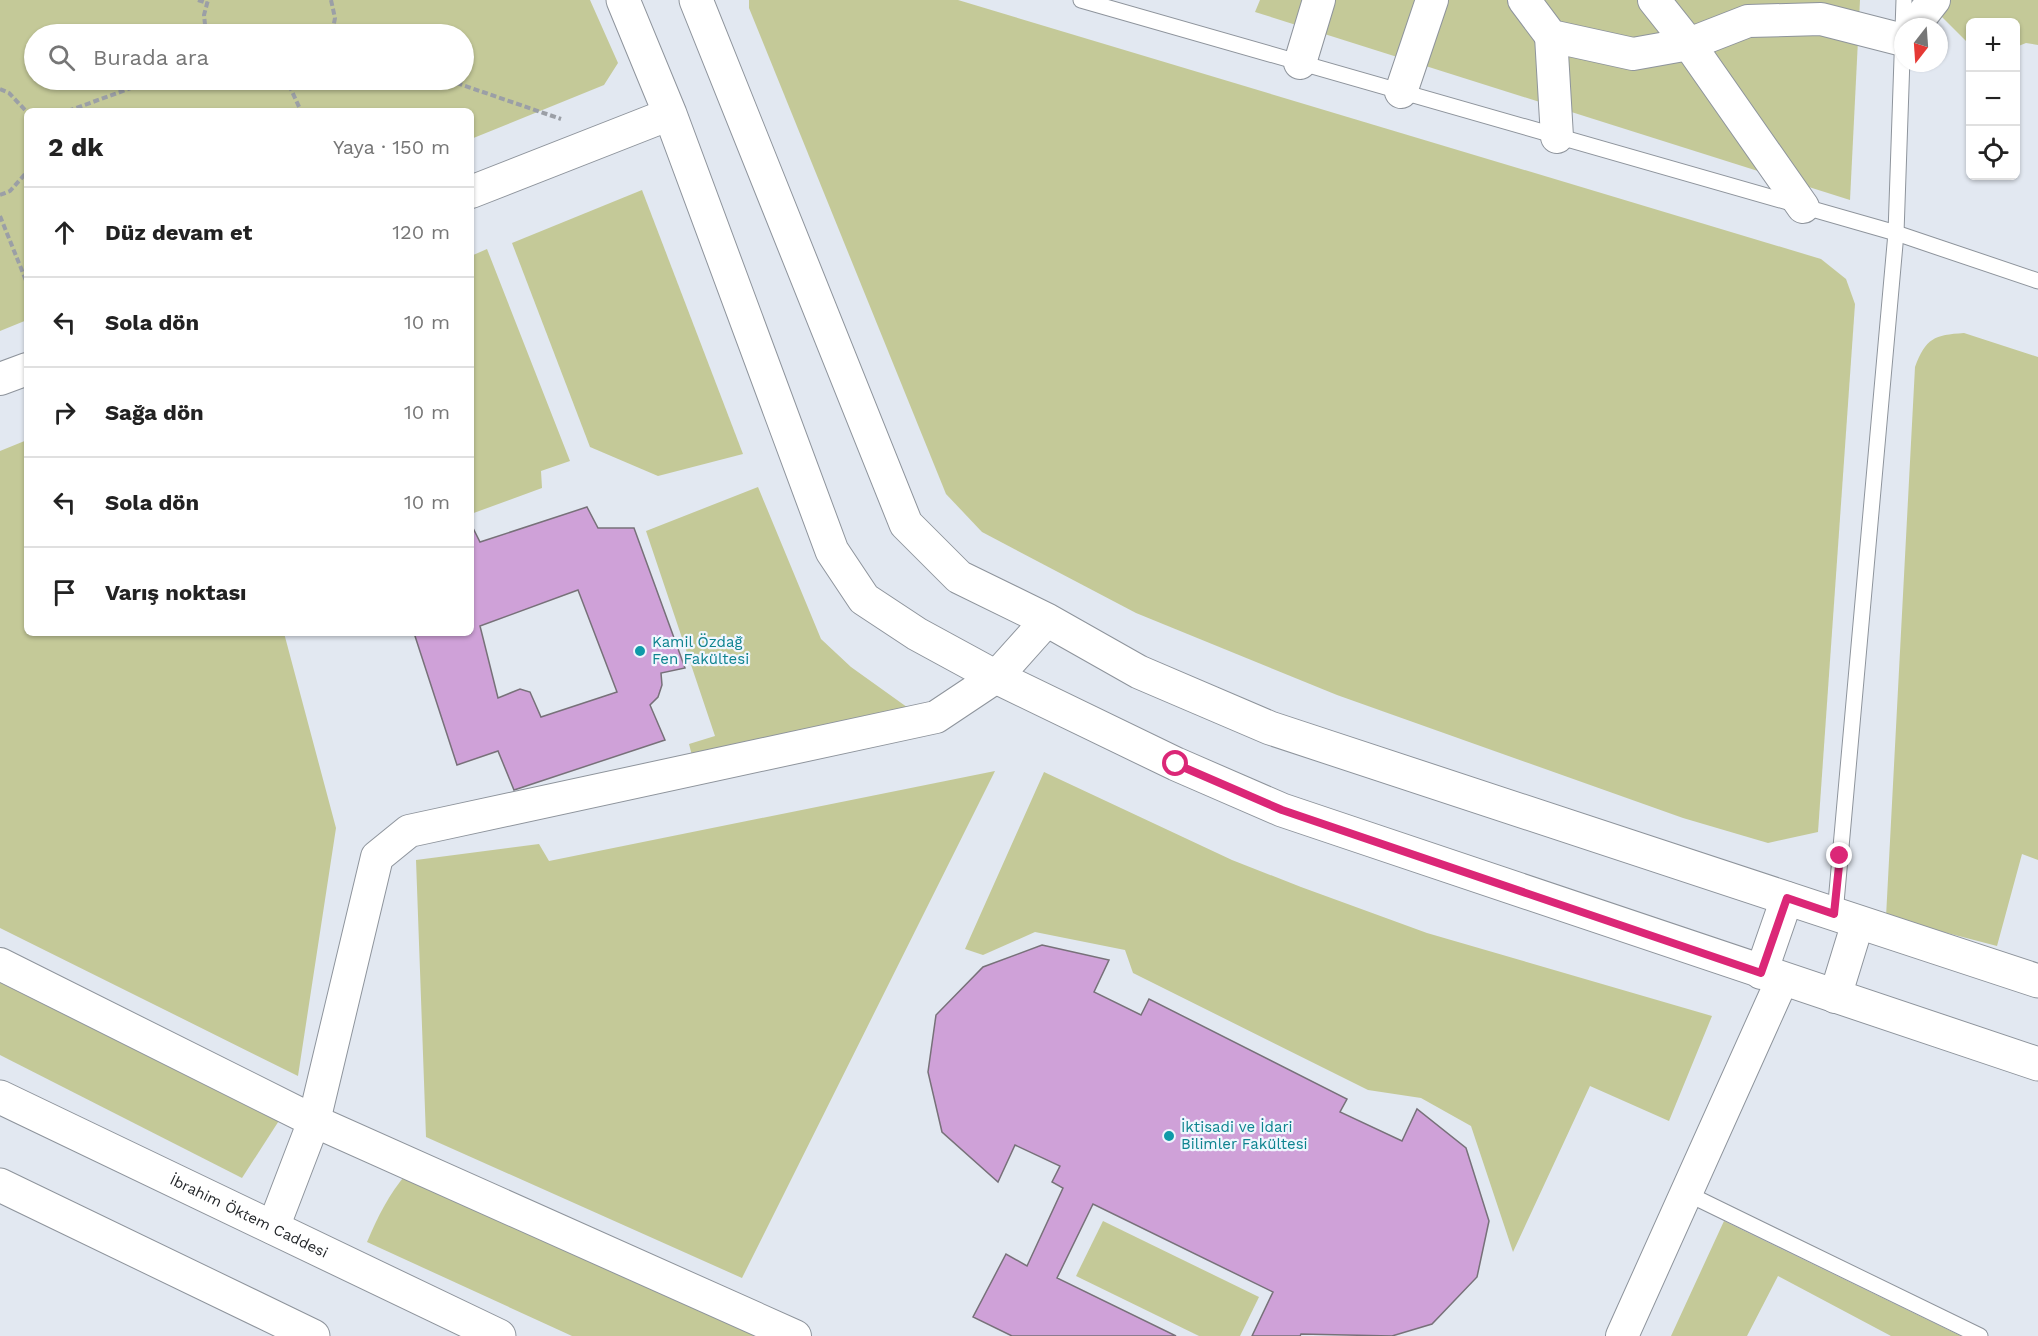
<!DOCTYPE html>
<html lang="tr">
<meta charset="utf-8">
<style>
body{margin:0;font-family:"Work Sans",sans-serif;background:#f6f6f6;color:#222}
.controls{position:absolute;right:18px;top:18px;display:grid;overflow:hidden;border-radius:9px;box-shadow:0 2px 4px #0004}
.controls button{width:54px;height:54px;display:grid;place-items:center;padding:0;border:0;border-bottom:2px solid #e0e0e0;background:#fff;color:#222;font:30px sans-serif}
.compass{position:absolute;left:1894px;top:18px;width:54px;height:54px;border-radius:50%;background:#fff;box-shadow:0 2px 4px #0004;rotate:197deg}
.stop{position:absolute;width:18px;height:18px;margin:-14px;border:4px solid #db2777;border-radius:50%;background:#fff}
.stop.end{background:#db2777;border-color:#fff;box-shadow:0 2px 6px #0008}
.list{margin:0;padding:0;list-style:none}
h2{display:flex;justify-content:space-between;align-items:center;height:78px;margin:0;padding:0 24px;font-size:26px}
h2 small{font-size:20px;font-weight:400;color:#767676}
.list li{display:grid;grid-template-columns:39px 1fr auto;gap:18px;align-items:center;box-sizing:border-box;height:90px;padding:0 24px;border-top:2px solid #e0e0e0}
.list b{display:block;font-size:22px;white-space:nowrap}
.list em{font-size:20px;font-style:normal;color:#767676}
.icon{flex:none;width:33px;height:33px;fill:none;stroke:currentColor;stroke-width:2;stroke-linecap:round;stroke-linejoin:round}
.map{position:relative;flex:none;width:2038px;height:1336px;overflow:hidden}
.search{position:absolute;background:#fff;box-shadow:0 2px 4px #0004;left:24px;top:24px;width:450px;height:66px;display:flex;align-items:center;gap:15px;box-sizing:border-box;padding:0 21px;border-radius:33px;color:#767676;font-size:22px}
.panel{position:absolute;background:#fff;box-shadow:0 2px 4px #0004;left:24px;top:108px;width:450px;height:528px;border-radius:9px}
.map>svg:first-child{display:block}
.green{fill:#c4c998;fill-rule:evenodd}
.building{fill:#cfa1d8;stroke:#777179;stroke-width:1.5;fill-rule:evenodd}
.lines{fill:none;stroke-linecap:round;stroke-linejoin:round}
.lane-casing{stroke:#8e949c;stroke-width:17}
.street-casing{stroke:#8e949c;stroke-width:34}
.secondary-casing{stroke:#8e949c;stroke-width:35}
.path{stroke:#9b9fa6;stroke-width:4;stroke-dasharray:6 3;stroke-linecap:butt}
.lane{stroke:#fff;stroke-width:15}
.street{stroke:#fff;stroke-width:32}
.secondary{stroke:#fff;stroke-width:33}
.route{stroke:#db2777;stroke-width:8}
.culture-dot{fill:#0f9aa8;stroke:#f0f6fe;stroke-width:2}
.labels{text-anchor:middle;stroke-width:4.5;stroke-linejoin:round;paint-order:stroke}
.culture-label{font-size:15px;fill:#0d838f;stroke:#f0f6fe;text-anchor:start}
.street-label{font-size:15px;fill:#232629;stroke:#f0f6fe}
</style>
<div class="map">
<svg width="2038" height="1336" viewBox="0 0 2038 1336">
<rect width="100%" height="100%" fill="#e2e8f1"/>
<g class="green">
<path d="M0 0H590L618 63 604 85 471 139V111H27V320L0 331ZM34 34H464V80H34Z"/>
<path d="M749 0H958L1821 259 1846 279 1855 304 1818 832 1768 843 1683 818 1337 695 1136 613 982 532 946 494 749 8Z"/>
<path d="M1260 0H1860L1850 200 1255 12Z"/>
<path d="M1938 0H2038V45L2026 43 2016 47V22H1970V45L1937 12Z"/>
<path d="M642 190 743 454 658 476 590 447 512 243Z"/>
<path d="M487 249 570 461 541 471 542 488 471 514V256Z"/>
<path d="M1964 333 2038 357V860L2022 854 1997 946 1886 917 1915 367C1926 338 1934 335 1964 333Z"/>
<path d="M27 440V633H284L336 828 298 1076 0 928V451Z"/>
<path d="M758 487 821 639 851 667 918 715 695 767 689 744 715 736 646 531Z"/>
<path d="M995 771 742 1278 426 1137 416 860 539 844 549 861Z"/>
<path d="M1044 772 1232 860 1301 887 1427 933 1712 1016 1669 1121 1590 1086 1513 1252 1471 1126 1421 1098 1368 1090 1133 973 1125 950 1035 932 983 955 965 949Z"/>
<path d="M0 961 282 1116 242 1178 0 1055Z"/>
<path d="M407 1173 805 1336H572L367 1242C378 1216 389 1194 407 1173Z"/>
<path d="M1103 1221 1259 1297 1240 1336H1199L1076 1276Z"/>
<path d="M1724 1221 1961 1336H1891L1778 1276 1747 1336H1671Z"/>
</g>
<g class="building">
<path d="M587 507 598 528H634L685 668 661 673 662 685 658 697 650 705 665 740 514 790 498 751 457 765 414 633H471V524L480 542ZM578 590 617 692 541 717 530 692 520 689 498 698 480 626Z"/>
<path d="M1042 945 1109 960 1094 992 1141 1015 1149 999 1347 1099 1340 1112 1402 1141 1417 1109 1466 1148 1489 1221 1477 1277 1432 1324 1392 1336 1301 1334 1300 1336H1252L1273 1292 1093 1204 1057 1278 1176 1336H1012L973 1317 1006 1254 1027 1266 1063 1188 1052 1182 1060 1166 1015 1145 998 1182 942 1132 928 1072 936 1015 983 967Z"/>
</g>
<g class="lines">
<defs>
<g id="lane">
<path d="M1081 0 1896 233 2038 281"/>
<path d="M1835 914 1896 233 1904 0"/>
<path d="M1686 1193 1980 1336"/>
</g>
<g id="street">
<path d="M1524 0 1551 36 1633 54 1689 44 1748 21 1821 19 1903 40"/>
<path d="M1654 0 1689 44 1803 207"/>
<path d="M1913 27 1934 0"/>
<path d="M1551 36 1557 137"/>
<path d="M1300 63 1319 0"/>
<path d="M1401 92 1432 0"/>
<path d="M471 192 670 114"/>
<path d="M0 379 27 369"/>
<path d="M0 964 314 1121 795 1336"/>
<path d="M1761 973 1787 898"/>
<path d="M1835 997 1858 922"/>
<path d="M273 1228 314 1121 377 857 409 831 936 717 996 677 1047 620"/>
<path d="M1622 1336 1782 980"/>
</g>
<g id="secondary">
<path d="M623 0 670 114 832 551 864 599 917 634 996 677 1176 764 1282 810 2038 1064"/>
<path d="M696 0 906 524 959 577 1047 620 1139 672 1270 728 2038 981"/>
<path id="s1" d="M0 1097 499 1336"/>
<path d="M0 1185 313 1336"/>
</g>
</defs>
<use href="#lane" class="lane-casing"/>
<use href="#street" class="street-casing"/>
<use href="#secondary" class="secondary-casing"/>
<g class="path">
<path d="M198 0 207 3"/>
<path d="M331 0 335 18 332 34"/>
<path d="M206 34 204 15 208 0"/>
<path d="M244 80C258 88 284 89 298 80"/>
<path d="M448 80 561 119"/>
<path d="M289 85 301 111"/>
<path d="M0 89 9 93 27 112"/>
<path d="M68 111 153 80"/>
<path d="M0 195 10 191 27 172"/>
<path d="M0 216 27 283"/>
</g>
<use href="#lane" class="lane"/>
<use href="#street" class="street"/>
<use href="#secondary" class="secondary"/>
</g>
<g class="lines">
<path class="route" d="M1176 764 1282 810 1761 973 1787 898 1834 914 1840 856"/>
</g>
<g class="culture-dot">
<circle cx="640" cy="651" r="6"/>
<circle cx="1169" cy="1136" r="6"/>
</g>
<g class="labels">
<g class="culture-label">
<text x="652" y="647">Kamil Özdağ<tspan x="652" dy="17">Fen Fakültesi</tspan></text>
<text x="1181" y="1132">İktisadi ve İdari<tspan x="1181" dy="17">Bilimler Fakültesi</tspan></text>
</g>
<g class="street-label">
<text dy="5" stroke="none"><textPath href="#s1" startOffset="276">İbrahim Öktem Caddesi</textPath></text>
</g>
</g>
</svg>
<div class="controls">
<button>+</button>
<button>−</button>
<button><svg class="icon" aria-label="locate" viewBox="0 0 24 24"><circle cx="12" cy="12" r="6"/><path d="M12 2v4M12 18v4M2 12h4M18 12h4"/></svg></button>
</div>
<svg class="compass" viewBox="-18 -18 36 36"><path d="M0-13l5 13h-10z" fill="#e53935"/><path d="M0 13l5-13h-10z" fill="#767676"/></svg>
<div class="stop" style="left:1176px;top:764px"></div>
<div class="stop end" style="left:1840px;top:856px"></div>
<div class="search"><svg class="icon" aria-label="search" viewBox="0 0 24 24"><circle cx="10" cy="10" r="6"/><path d="M15 15l6 6"/></svg>Burada ara</div>
<section class="panel">
<h2>2 dk<small>Yaya · 150 m</small></h2>
<ul class="list">
<li><svg class="icon" aria-label="ahead" viewBox="0 0 24 24"><path d="M12 20V5M6 11l6-6 6 6"/></svg><div><b>Düz devam et</b></div><em>120 m</em></li>
<li><svg class="icon" aria-label="left" viewBox="0 0 24 24"><path d="M17 20v-9H6M10 6l-5 5 5 5"/></svg><div><b>Sola dön</b></div><em>10 m</em></li>
<li><svg class="icon" aria-label="right" viewBox="0 0 24 24"><path d="M7 20v-9h11M14 6l5 5-5 5"/></svg><div><b>Sağa dön</b></div><em>10 m</em></li>
<li><svg class="icon" aria-label="left" viewBox="0 0 24 24"><path d="M17 20v-9H6M10 6l-5 5 5 5"/></svg><div><b>Sola dön</b></div><em>10 m</em></li>
<li><svg class="icon" aria-label="arrive" viewBox="0 0 24 24"><path d="M6 21V4h12l-3 4 3 4H6"/></svg><div><b>Varış noktası</b></div></li>
</ul>
</section>
</div>
